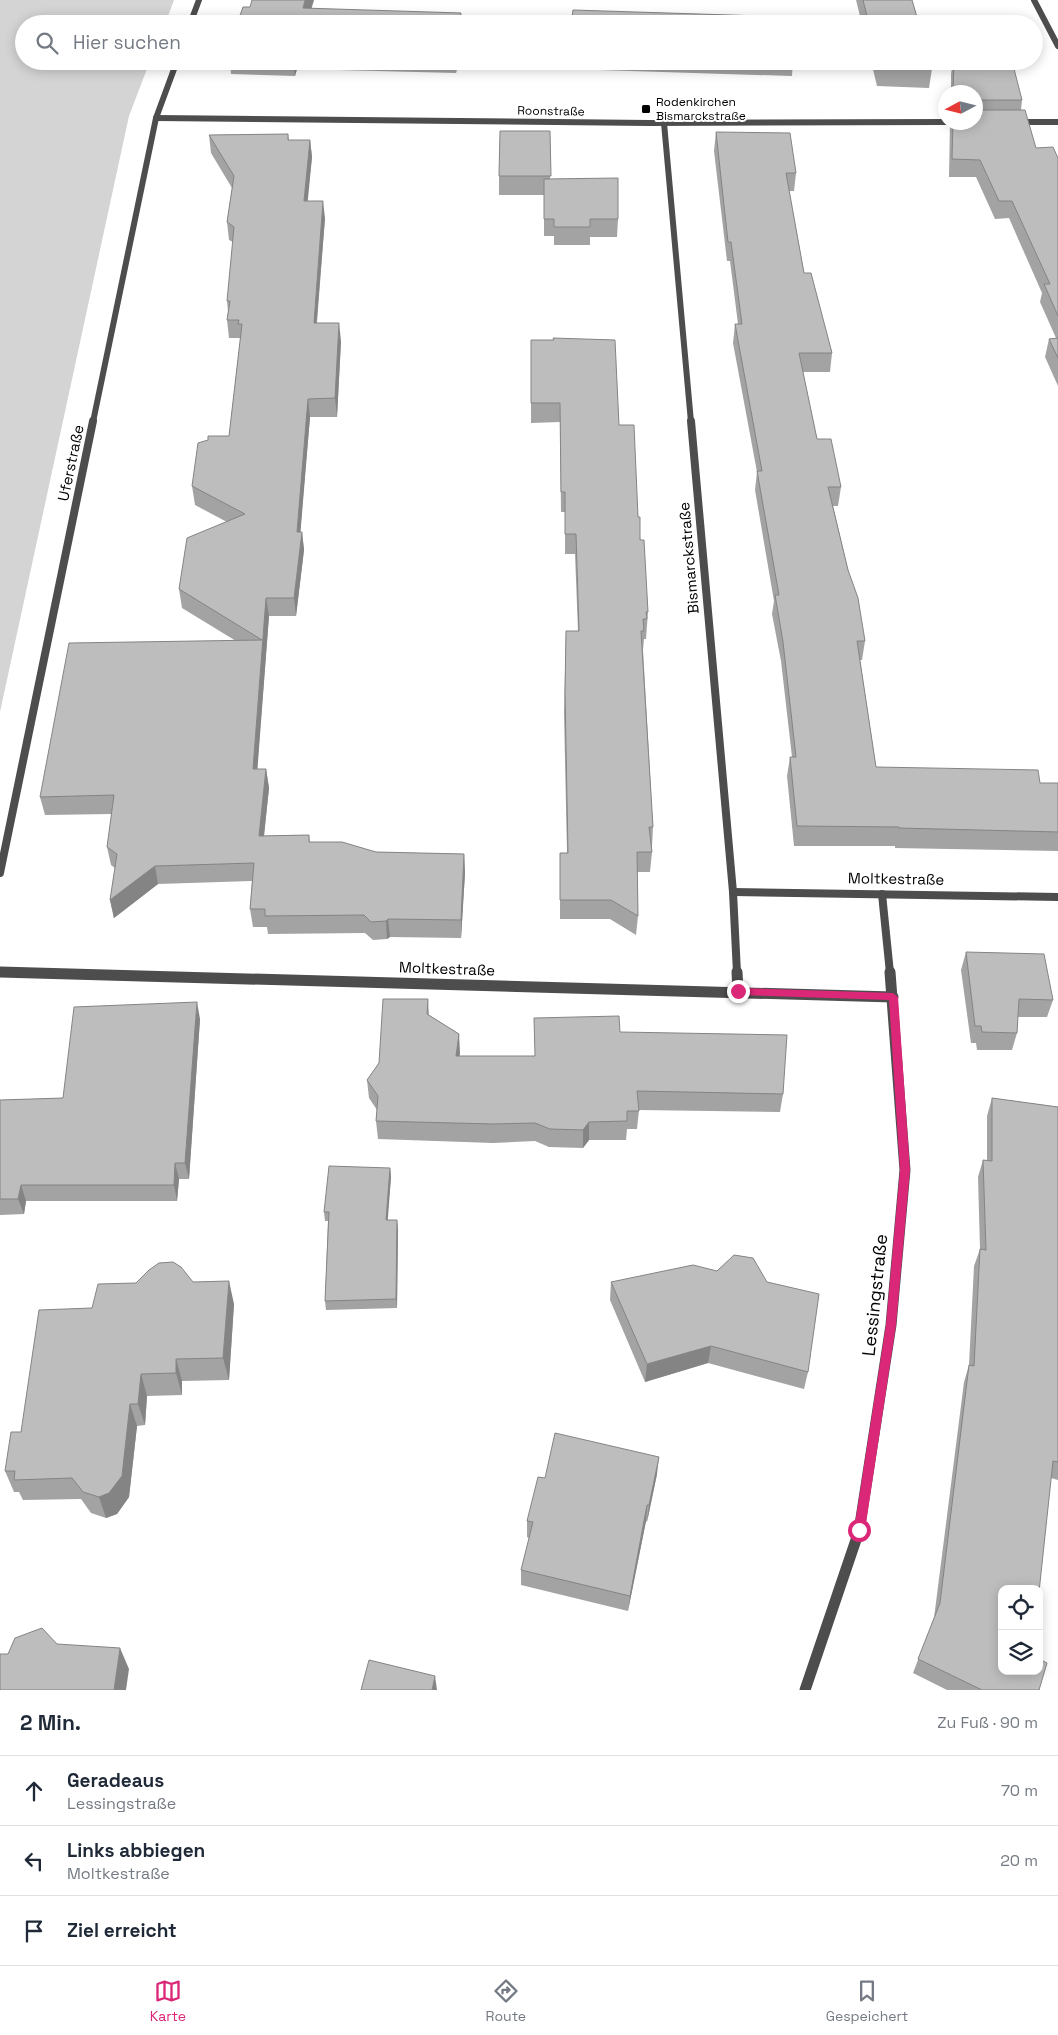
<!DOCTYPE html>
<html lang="de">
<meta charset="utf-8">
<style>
body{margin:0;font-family:"Space Grotesk",sans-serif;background:#f6f6f7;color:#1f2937}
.controls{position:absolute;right:15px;bottom:15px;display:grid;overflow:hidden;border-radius:10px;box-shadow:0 2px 12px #0003}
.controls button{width:45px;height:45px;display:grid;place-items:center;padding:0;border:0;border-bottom:1px solid #e0e1e3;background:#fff;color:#1f2937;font:25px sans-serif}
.compass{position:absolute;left:938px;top:85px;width:45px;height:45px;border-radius:50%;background:#fff;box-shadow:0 2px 12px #0003;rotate:263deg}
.stop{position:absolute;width:15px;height:15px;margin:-11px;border:4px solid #db2777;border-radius:50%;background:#fff}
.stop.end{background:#db2777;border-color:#fff;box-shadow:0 1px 5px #0008}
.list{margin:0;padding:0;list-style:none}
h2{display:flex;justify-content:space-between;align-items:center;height:65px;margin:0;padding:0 20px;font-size:21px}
h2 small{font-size:16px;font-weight:400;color:#747a83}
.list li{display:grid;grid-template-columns:32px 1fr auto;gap:15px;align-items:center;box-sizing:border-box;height:70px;padding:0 20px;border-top:1px solid #e0e1e3}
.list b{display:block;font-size:19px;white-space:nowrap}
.list p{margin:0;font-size:16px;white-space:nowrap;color:#747a83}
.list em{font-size:16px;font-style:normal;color:#747a83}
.icon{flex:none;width:28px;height:28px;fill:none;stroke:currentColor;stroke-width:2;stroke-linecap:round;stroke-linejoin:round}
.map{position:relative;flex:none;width:1058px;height:1690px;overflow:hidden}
.search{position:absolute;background:#fff;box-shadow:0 2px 12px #0003;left:15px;right:15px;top:15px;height:55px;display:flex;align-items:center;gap:12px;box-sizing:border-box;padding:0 18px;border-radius:28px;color:#747a83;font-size:19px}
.sheet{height:275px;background:#fff}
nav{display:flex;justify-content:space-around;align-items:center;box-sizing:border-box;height:70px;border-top:1px solid #e0e1e3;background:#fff;font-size:14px;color:#747a83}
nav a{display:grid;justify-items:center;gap:2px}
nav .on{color:#db2777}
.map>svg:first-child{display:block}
.green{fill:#d4d4d4}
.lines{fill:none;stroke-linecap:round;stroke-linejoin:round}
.minor-far2{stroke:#4d4d4d;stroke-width:6}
.minor-far1{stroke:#4d4d4d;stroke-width:8}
.minor{stroke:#4d4d4d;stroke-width:11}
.wall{fill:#a3a3a3}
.shaded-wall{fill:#848484}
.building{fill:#bdbdbd;stroke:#848484}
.route{fill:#db2777}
.poi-dot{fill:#000;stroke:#fff;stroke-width:2}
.labels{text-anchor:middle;stroke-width:4;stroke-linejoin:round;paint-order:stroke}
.far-poi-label{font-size:12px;fill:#000;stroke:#fff;text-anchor:start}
.far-street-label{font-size:12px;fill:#000;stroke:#fff}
.street-label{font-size:15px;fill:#000;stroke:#fff}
.near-street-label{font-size:18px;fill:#000;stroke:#fff}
</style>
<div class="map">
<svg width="1058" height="1690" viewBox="0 0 1058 1690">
<rect width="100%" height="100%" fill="#fff"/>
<path class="green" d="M0 0H174L165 24H24V61H150L129 116 0 712Z"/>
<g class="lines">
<g class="minor-far2">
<path d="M1034 0 1058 46"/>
<path d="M190 24 199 0"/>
<path d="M156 118 650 123 946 122"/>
<path d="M1018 122H1058"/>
<path d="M664 123 691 422"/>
<path d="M93 422 156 118 177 61"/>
</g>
<g class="minor-far1">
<path d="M691 421 733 892 737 973"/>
<path d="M0 873 93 421"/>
<path d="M733 892 1058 897"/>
<path d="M882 894 890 973"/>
<path d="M0 972 29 973"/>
</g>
<g class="minor">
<path d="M0 972 893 997"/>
<path d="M737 972 738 991"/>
<path d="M805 1690 859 1531 891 1325 905 1170 890 972"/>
</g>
</g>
<g class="wall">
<path d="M856 0H912L919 24H862Z"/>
<path d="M230 61H458L456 73 297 69 295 76 231 74Z"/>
<path d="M568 61H793L792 76 568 69Z"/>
<path d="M871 61H929L932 69 929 88 877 86Z"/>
<path d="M953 61 1022 100 1021 110 1036 148 1058 158V386L1045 357 1049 339 1056 338 1040 302 1042 293 1009 218 995 219 976 177H949L950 122H976V92H951V74Z"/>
<path d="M550 131V179L618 219 617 237H590V245H554V236H544V195H499V176Z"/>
<path d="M716 132 796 173 794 191H789L804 273 832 353 830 372H803L817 439 841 487 838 506H833L865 641 862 660H860L876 767 1040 783H1058V851L895 848V846H794L787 776 790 757H792L781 661 772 614 774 601 755 490 757 472 733 343 735 324H738L730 261H727L714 151Z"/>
<path d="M288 134 289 140H310L312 157 307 201 325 218 317 323 341 341 337 417H310L300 532H302L304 550 296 616H269L257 769H266L269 788 264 836 309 835 310 842 376 852 464 854 465 873 461 938 390 937 387 939 373 940 365 933 268 934 267 927H253L250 909 252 881 158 884 114 918 110 900 115 868 111 865 107 847 112 814 45 815 40 797 236 641 182 608 179 589 227 522 195 505 192 486 229 436 240 342V338H229L227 320 228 311 227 301 233 242 229 240 227 222 232 188 211 153 209 135Z"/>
<path d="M531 340 619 425 638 517 648 612 646 639H644L643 650 653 827 652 846H651L652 852 650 872H637L638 916 636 935 610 919H560V853H567L564 713 566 631H578L575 554H565V512H561L560 422 531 423Z"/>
<path d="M966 952 1053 1000 1047 1017H1018L1017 1033 1012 1050H977L976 1043H971L961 970Z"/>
<path d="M428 999 429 1015 459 1034V1056H534L620 1032 783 1094 780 1112 639 1110 637 1129H627L626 1140H589L583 1148 549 1147 535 1141 493 1143 378 1139 376 1121 377 1110 369 1098 367 1080Z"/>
<path d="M200 1019 189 1179H179L177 1201H26L24 1214 0 1215V1100L63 1098Z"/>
<path d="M992 1098 1058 1107V1480L1051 1478 1002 1589 1039 1690H947L913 1673 934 1618 964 1382 969 1365 974 1266 980 1249 978 1177 983 1160H987V1116Z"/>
<path d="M390 1168 391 1177 387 1220H397L398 1230 397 1308 326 1310 325 1301 328 1221H325L324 1212Z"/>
<path d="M193 1282 234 1304 229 1380 182 1381V1395L147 1396 145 1425 137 1426 129 1497 117 1514 106 1518 91 1513 81 1499 23 1500 19 1492H14L5 1471 21 1432 92 1308 136 1283Z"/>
<path d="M611 1282 808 1372 804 1389 708 1363 645 1382 610 1300Z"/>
<path d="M657 1474 647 1522 646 1521 628 1611 521 1585V1570L529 1538 527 1537V1521L545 1478Z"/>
</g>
<g class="shaded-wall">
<path d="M305 0H314L307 24 303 8Z"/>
<path d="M461 13 462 24H459Z"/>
<path d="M293 61H296L297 69 295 76Z"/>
<path d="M456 61H458L456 73Z"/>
<path d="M979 100 976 117V101Z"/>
<path d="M310 140 312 157 306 219 304 201Z"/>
<path d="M323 201 325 218 315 341 314 323Z"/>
<path d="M339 323 341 341 337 417 335 398Z"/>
<path d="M308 399 310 417 299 550 297 532Z"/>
<path d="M302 532 304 550 296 616 294 598Z"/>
<path d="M266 598 269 616 256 788 253 769Z"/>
<path d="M266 769 269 788 262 854 259 836Z"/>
<path d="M464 854 465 873 461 938V920Z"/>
<path d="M155 866 158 884 114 918 110 900Z"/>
<path d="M388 919 390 937 387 939 386 921Z"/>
<path d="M197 1002 200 1019 189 1179 185 1163Z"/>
<path d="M459 1034 460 1053 457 1074 456 1056Z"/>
<path d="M589 1122V1140L583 1148V1130Z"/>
<path d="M175 1163 179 1179 177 1201 174 1185Z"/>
<path d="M390 1168 391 1177 387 1230 386 1220Z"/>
<path d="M21 1185 26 1201 24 1214 18 1199Z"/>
<path d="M397 1220 398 1230 397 1308 396 1299Z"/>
<path d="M229 1281 234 1304 229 1380 223 1358Z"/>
<path d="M711 1346 708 1363 645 1382 647 1364Z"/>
<path d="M176 1359 182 1381V1395L176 1373Z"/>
<path d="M141 1374 147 1396 145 1425 138 1404Z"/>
<path d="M130 1404 137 1426 129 1497 117 1514 106 1518 99 1497Z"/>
<path d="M659 1457 657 1474 647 1522 649 1505Z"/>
<path d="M647 1505 646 1521 628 1611 630 1596Z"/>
<path d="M120 1648 129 1669 126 1690H114Z"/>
<path d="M435 1676 437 1690H432Z"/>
</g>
<g class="building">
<path d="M252 0H305L303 8 461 13 459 24H237L243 7H250Z"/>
<path d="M863 0H912L919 24H869Z"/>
<path d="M573 10 792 17 793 24H571Z"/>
<path d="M878 61H929L932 69 880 67Z"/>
<path d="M954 61H1012L1022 100H979L976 101V92H953Z"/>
<path d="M976 107 979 110H1025L1036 148 1053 147 1058 158V316L1044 284H1050L1012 201H999L980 160 952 159 953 122H976Z"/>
<path d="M500 131H550L551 176H499Z"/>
<path d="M716 132 790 133 796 173H786L804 273H811L832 353H799L817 439H831L841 487H828L848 570 858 598 865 641H857L876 767 1038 770 1040 783H1058V832L899 828V827L797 826 790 757H796L783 642 775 595H779L757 471H762L735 324H742L731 242H728Z"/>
<path d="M288 134V140H310L304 201H323L314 323H339L335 398 308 399 297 532H302L294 598H266L253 769H266L259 836 309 835V842H342L376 852 464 854 461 920 388 919 386 921 371 922 364 915 265 916V909H250L254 863 155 866 110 900 117 854 107 847 114 795 40 797 69 643 262 640 179 589 187 538 245 514 192 486 198 443 208 440V436H229L242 324H238L239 320H227L230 301H227L234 227 227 222 234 176 209 135Z"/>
<path d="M618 178V219H590V227H554V219H544V179Z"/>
<path d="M553 338 615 340 619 425H634L638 517H640V540H644L648 612H646L647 619H643L644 631H641L653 827H649L652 852H637L638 916 611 900H560V853H568L565 693 566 631H579L576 534H565V492H561L560 403H531V340H554Z"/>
<path d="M1058 338V358L1049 339Z"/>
<path d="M966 952 1044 954 1053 1000 1019 999 1017 1033 982 1032 981 1026H975Z"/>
<path d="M383 999H428L427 1014 459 1034 456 1056H535L534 1018 619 1016 620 1032 787 1035 783 1094 637 1091 639 1111H627V1121L589 1122 583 1130 550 1129 535 1123 493 1124 376 1121 378 1096 367 1080 379 1063Z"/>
<path d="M197 1002 185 1163H175L174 1185H21L18 1199H0V1100L63 1098 74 1007Z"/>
<path d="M992 1098 1058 1107V1462L1053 1461 1039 1592V1589H1002V1671H1039V1659L1047 1663 1039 1690H982L918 1659 940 1603 969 1365 974 1366 980 1249 986 1250 983 1160 992 1161Z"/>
<path d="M329 1166 390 1168 386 1220H397L396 1299 325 1301 329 1212H324Z"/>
<path d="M734 1255 753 1258 767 1282 819 1294 808 1372 711 1346 647 1364 611 1282 693 1265 717 1271Z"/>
<path d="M173 1262 181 1267 193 1282 229 1281 223 1358 176 1359V1373L141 1374 138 1404H130L122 1476 109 1493 99 1497 83 1492 72 1478 14 1480 15 1471H5L11 1432H21L39 1310 92 1308 98 1284 136 1283 149 1270 159 1263Z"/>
<path d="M555 1433 659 1457 649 1505H647L630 1596 521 1570 533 1522 527 1521 538 1477 545 1478Z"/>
<path d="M42 1628 57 1644 120 1648 114 1690H0V1654H8L15 1638Z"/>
<path d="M369 1660 435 1676 432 1690H361Z"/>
</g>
<path class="route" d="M738 988 893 993 898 997 910 1170 896 1325 865 1530 863 1534 859 1536 855 1534 854 1530 886 1325 900 1170 889 1000 738 995 734 991Z"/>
<rect class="poi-dot" x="641" y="104" width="10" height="10" rx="2.5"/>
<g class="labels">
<g class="far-poi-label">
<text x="656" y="106">Rodenkirchen<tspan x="656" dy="14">Bismarckstraße</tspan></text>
</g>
<g class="far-street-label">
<text transform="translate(551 111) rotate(1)" y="4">Roonstraße</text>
</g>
<g class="street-label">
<text transform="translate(71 463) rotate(-78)" y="5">Uferstraße</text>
<text transform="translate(689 558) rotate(-95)" y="5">Bismarckstraße</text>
<text transform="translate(896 879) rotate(1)" y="5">Moltkestraße</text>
<text transform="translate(447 969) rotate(2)" y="5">Moltkestraße</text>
</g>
<g class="near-street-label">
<text transform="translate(875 1295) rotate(-84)" y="6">Lessingstraße</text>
</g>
</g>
</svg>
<div class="controls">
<button><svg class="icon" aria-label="locate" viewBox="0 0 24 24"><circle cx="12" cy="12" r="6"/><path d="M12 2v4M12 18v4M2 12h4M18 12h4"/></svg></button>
<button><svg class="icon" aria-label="layers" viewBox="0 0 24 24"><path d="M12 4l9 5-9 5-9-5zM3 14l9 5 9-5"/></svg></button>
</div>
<svg class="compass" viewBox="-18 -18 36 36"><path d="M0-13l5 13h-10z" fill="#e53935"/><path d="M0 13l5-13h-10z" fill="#747a83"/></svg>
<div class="stop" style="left:859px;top:1530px"></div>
<div class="stop end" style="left:738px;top:991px"></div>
<div class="search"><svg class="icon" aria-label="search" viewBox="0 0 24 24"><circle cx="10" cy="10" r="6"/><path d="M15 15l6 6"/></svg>Hier suchen</div>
</div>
<section class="sheet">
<h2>2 Min.<small>Zu Fuß · 90 m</small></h2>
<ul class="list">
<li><svg class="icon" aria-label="ahead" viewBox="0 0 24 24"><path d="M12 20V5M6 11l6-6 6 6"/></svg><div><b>Geradeaus</b><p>Lessingstraße</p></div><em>70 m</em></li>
<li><svg class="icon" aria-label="left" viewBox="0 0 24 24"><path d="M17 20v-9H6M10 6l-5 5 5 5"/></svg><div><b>Links abbiegen</b><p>Moltkestraße</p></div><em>20 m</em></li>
<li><svg class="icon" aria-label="arrive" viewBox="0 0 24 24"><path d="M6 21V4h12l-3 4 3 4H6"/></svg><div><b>Ziel erreicht</b></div></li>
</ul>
</section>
<nav>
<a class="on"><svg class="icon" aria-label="map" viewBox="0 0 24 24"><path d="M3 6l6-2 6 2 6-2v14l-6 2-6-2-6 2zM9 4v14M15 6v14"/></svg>Karte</a>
<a><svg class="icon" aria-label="directions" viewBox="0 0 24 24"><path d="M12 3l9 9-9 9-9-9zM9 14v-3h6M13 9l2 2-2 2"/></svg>Route</a>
<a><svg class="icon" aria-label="saved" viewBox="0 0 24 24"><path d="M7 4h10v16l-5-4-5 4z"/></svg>Gespeichert</a>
</nav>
